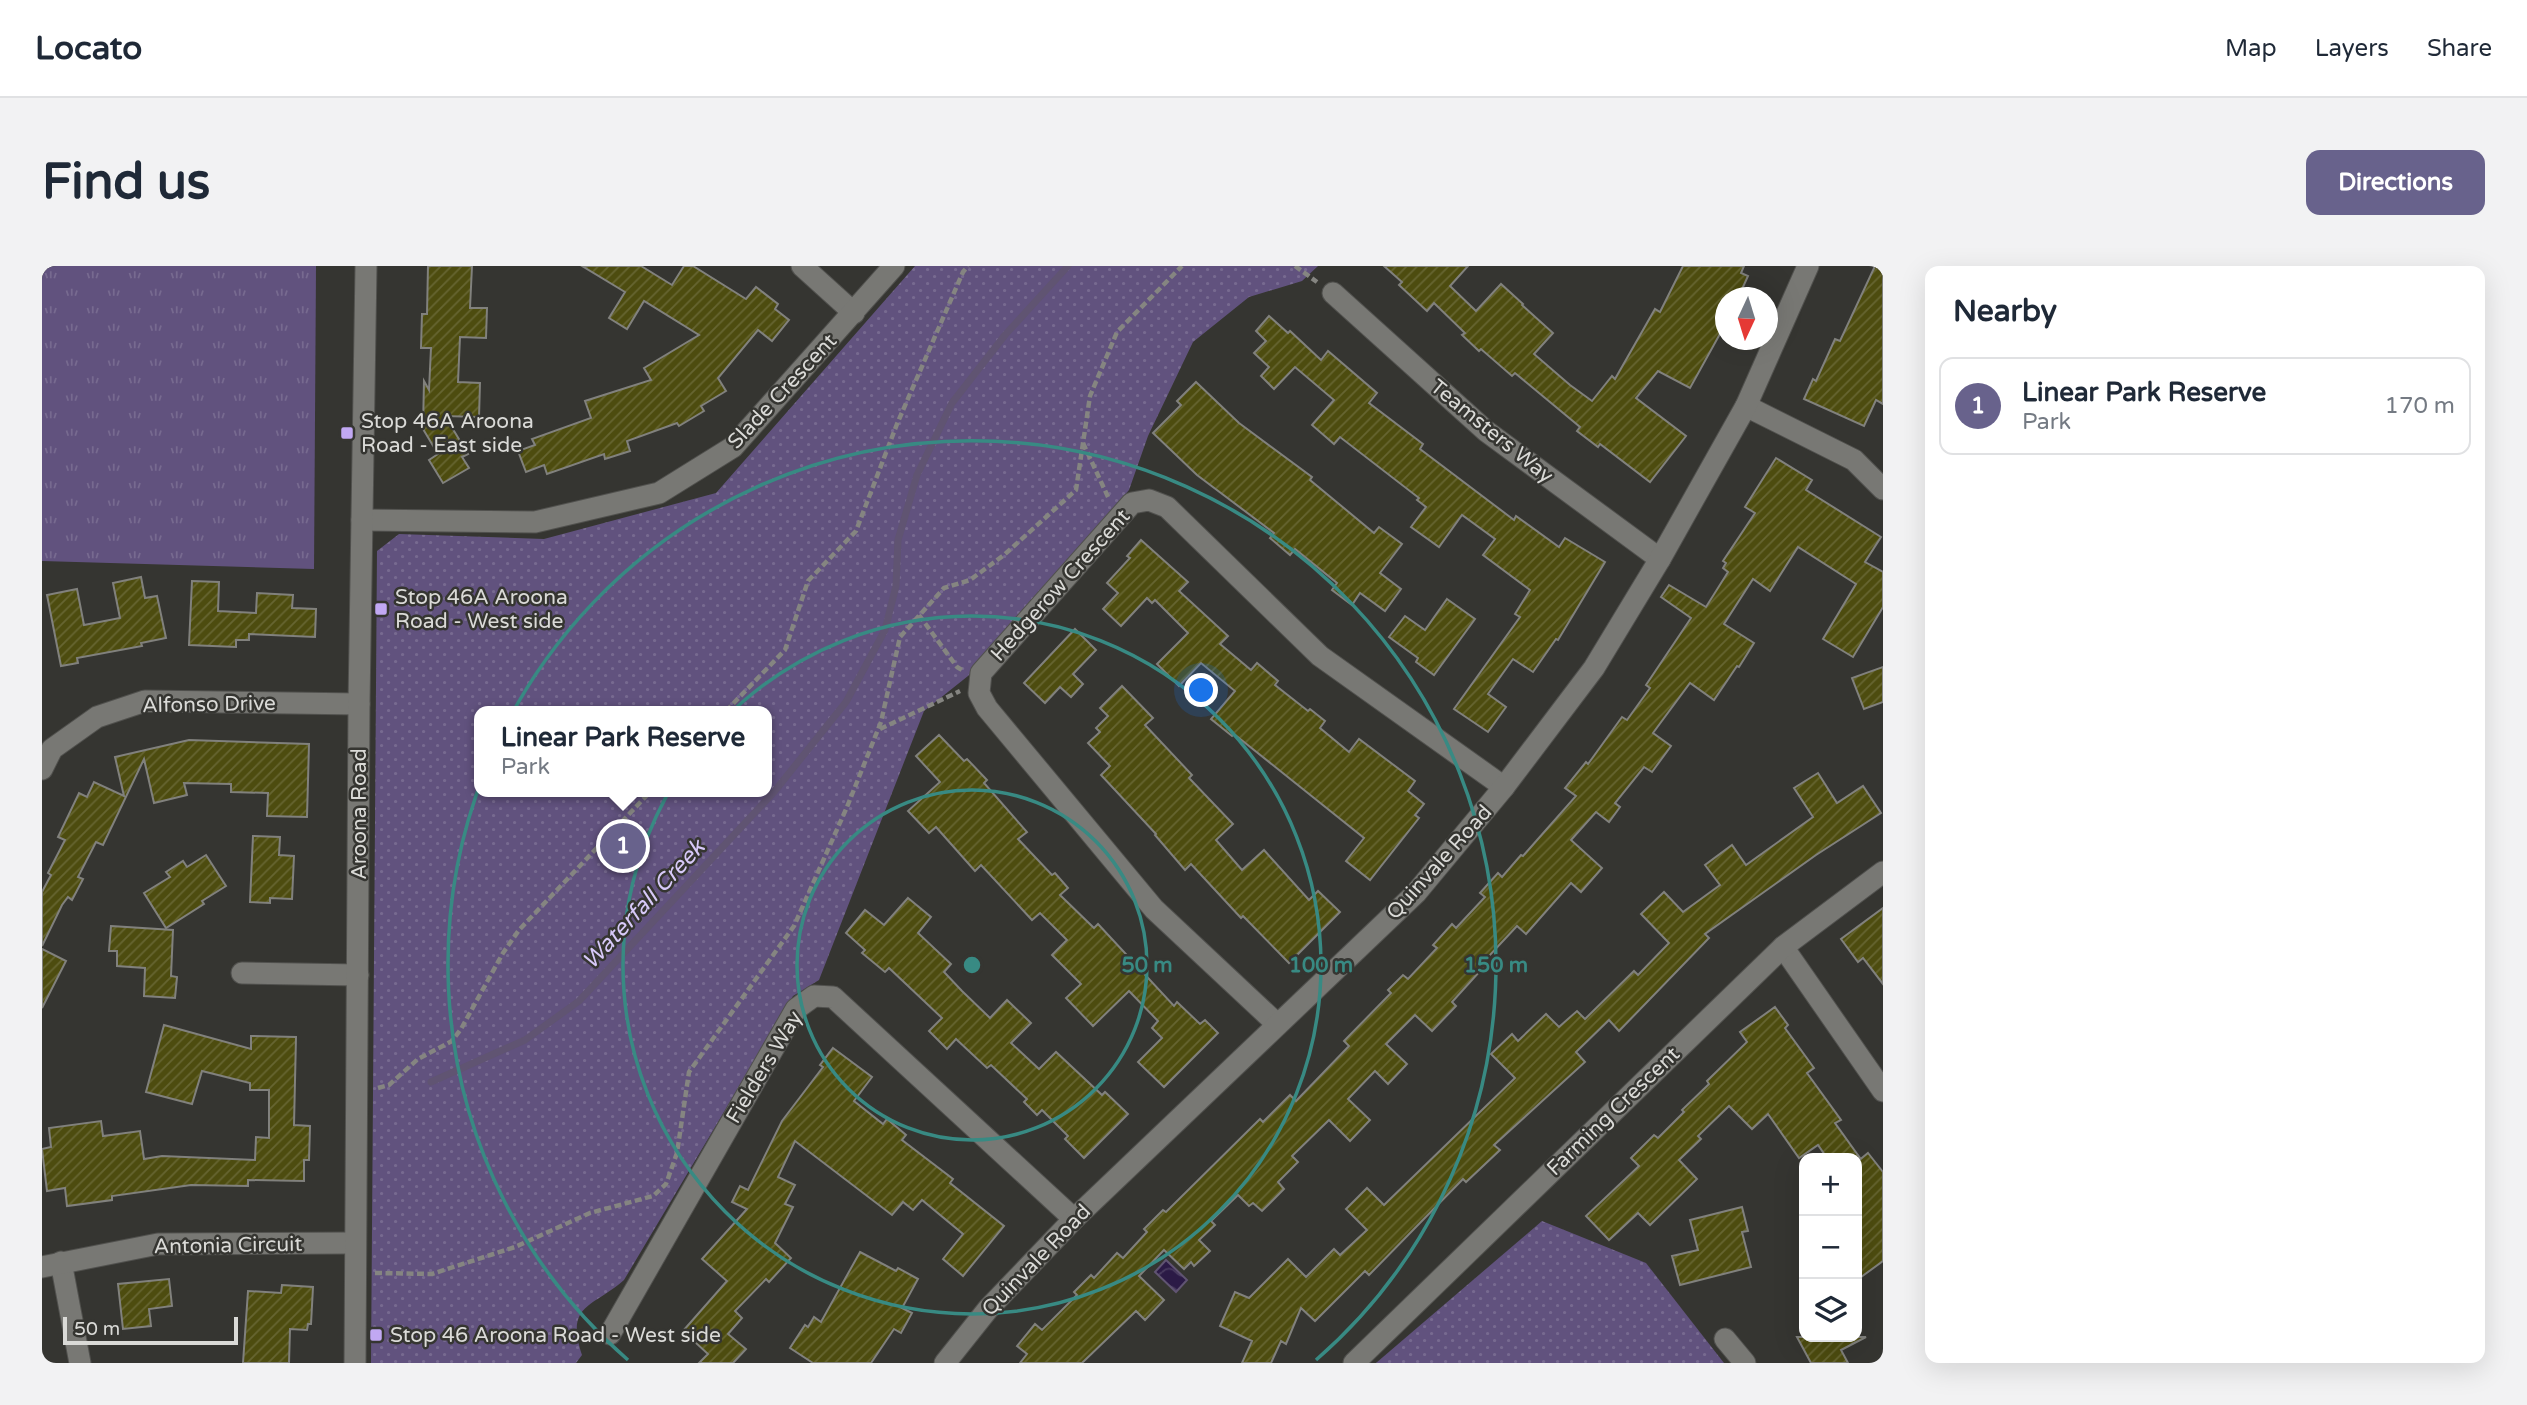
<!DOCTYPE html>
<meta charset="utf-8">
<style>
body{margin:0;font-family:"Varela Round",sans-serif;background:#f2f2f3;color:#1f2937}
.controls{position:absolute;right:21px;bottom:21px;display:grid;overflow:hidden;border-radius:14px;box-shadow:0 7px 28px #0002}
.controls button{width:63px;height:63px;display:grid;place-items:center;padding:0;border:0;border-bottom:2px solid #e0e1e3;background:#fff;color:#1f2937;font:35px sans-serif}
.compass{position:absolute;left:1673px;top:21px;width:63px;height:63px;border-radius:50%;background:#fff;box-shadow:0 7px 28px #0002;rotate:184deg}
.scale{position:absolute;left:21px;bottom:18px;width:175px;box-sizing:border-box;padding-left:7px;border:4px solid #dadad7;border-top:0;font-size:19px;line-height:24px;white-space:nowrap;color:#dadad7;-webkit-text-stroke:5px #353531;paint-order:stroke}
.you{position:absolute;left:1160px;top:425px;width:24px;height:24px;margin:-18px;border:5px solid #fff;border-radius:50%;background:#1a73e8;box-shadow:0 0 0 10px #1a73e833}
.badge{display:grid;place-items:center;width:46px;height:46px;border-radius:50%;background:#68628c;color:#fff;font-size:23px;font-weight:700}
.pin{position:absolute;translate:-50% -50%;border:4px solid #fff;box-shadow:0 2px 7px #0006}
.popup{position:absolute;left:432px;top:440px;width:298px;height:91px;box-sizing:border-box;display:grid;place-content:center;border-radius:14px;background:#fff;filter:drop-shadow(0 2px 5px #0005);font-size:23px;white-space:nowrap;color:#747a83}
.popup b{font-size:26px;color:#1f2937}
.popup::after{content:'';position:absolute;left:50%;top:100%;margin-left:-14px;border:14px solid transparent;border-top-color:#fff}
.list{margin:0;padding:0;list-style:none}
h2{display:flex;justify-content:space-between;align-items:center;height:91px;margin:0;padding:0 28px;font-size:30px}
h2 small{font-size:23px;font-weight:400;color:#747a83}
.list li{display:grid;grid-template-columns:46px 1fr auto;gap:21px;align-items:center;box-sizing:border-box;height:98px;margin:0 14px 14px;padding:0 14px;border:2px solid #e0e1e3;border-radius:14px}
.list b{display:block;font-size:26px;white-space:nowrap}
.list p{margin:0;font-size:23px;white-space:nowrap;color:#747a83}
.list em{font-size:23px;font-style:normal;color:#747a83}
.icon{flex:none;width:38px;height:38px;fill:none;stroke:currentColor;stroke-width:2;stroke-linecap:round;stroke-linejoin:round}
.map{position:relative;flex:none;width:1841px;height:1097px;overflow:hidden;border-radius:14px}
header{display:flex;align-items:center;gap:42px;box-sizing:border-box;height:98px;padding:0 35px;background:#fff;border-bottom:2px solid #e0e1e3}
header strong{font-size:33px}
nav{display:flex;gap:38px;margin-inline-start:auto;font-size:24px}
.intro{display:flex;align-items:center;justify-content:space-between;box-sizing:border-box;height:168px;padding:0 42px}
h1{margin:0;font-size:49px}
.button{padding:18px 32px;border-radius:14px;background:#68628c;color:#fff;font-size:24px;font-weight:700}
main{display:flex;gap:42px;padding:0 42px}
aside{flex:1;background:#fff;border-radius:14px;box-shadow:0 7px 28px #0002}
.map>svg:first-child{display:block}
.grass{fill:url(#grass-tufts)}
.park{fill:url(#park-dots);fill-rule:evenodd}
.water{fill:url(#water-waves);stroke:#605472;stroke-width:2}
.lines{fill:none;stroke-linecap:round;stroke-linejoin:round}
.stream{stroke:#605472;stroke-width:7}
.building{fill:url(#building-hatch);stroke:#81817d;stroke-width:2}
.street-casing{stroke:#51514e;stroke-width:23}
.path{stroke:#858581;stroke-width:4.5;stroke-dasharray:7 3.5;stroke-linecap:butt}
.street{stroke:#787874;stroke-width:21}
.ring{fill:none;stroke:#388a83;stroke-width:3.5}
.poi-dot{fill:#c1a8f3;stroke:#353531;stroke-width:2.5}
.labels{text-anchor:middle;stroke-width:5;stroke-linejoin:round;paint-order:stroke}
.street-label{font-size:21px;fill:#dadad7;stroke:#353531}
.poi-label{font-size:21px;fill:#dadad7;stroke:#353531;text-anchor:start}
.water-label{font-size:23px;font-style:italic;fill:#d7c9f8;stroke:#353531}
.centre{fill:#388a83;stroke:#353531;stroke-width:3.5}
.ring-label{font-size:21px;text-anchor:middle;font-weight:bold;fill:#388a83;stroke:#353531;stroke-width:5;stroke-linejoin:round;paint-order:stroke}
</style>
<header>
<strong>Locato</strong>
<nav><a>Map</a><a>Layers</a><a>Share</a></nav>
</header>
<div class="intro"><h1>Find us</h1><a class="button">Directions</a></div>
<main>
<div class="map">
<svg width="1841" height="1097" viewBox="0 0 1841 1097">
<defs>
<pattern id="grass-tufts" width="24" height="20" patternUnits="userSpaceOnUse" patternTransform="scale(1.75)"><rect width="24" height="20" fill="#61527e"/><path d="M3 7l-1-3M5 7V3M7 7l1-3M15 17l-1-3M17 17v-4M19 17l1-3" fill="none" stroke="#776a90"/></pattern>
<pattern id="park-dots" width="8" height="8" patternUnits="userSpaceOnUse" patternTransform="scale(1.75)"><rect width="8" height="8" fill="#61527e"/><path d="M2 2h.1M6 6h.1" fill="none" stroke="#776a90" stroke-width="1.8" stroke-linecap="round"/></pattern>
<pattern id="water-waves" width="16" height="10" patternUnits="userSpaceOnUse" patternTransform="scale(1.75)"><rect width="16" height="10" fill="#2b1a46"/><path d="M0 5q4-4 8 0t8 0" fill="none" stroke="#493b60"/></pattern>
<pattern id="building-hatch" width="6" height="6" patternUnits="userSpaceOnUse" patternTransform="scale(1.75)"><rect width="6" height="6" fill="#4d4c0f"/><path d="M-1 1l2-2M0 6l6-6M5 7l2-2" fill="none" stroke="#666531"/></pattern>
</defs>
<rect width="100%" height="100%" fill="#353531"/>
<path class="grass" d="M0 0H274L272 303 0 295Z"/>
<g class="park">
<path d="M873 0H1276L1260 15 1207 31 1151 76 1106 170 1087 224 926 410 882 445 777 714 751 730 582 1014C550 1042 523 1038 540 1089L534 1097H329L335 285 357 268 502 273 674 227ZM438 445H724V526H438Z"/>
<path d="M1500 955 1604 997 1682 1097H1334Z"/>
</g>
<path class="water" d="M1124 994 1145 1014 1134 1026 1113 1006Z"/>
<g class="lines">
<path class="stream" d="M389 816 483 774 537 735 732 526 804 436 843 364 854 320 856 274 875 209 910 137 963 69 1026 0"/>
</g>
<g class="building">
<path d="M386 0H430L428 42H445L444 72 418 71 416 116 438 117 437 151 403 150 426 188 420 191 427 202 401 217 387 194 396 188 381 163 382 115 387 124 389 82H379L380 48H385Z"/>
<path d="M540 0H599L630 19 642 0H651L704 33 714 21 736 38 733 43 747 54 730 75 716 64 676 112 684 125 659 140 662 145 637 160 635 157 585 175 588 185 563 193 562 188 505 208 502 199 484 206 476 185 493 179 490 173 549 152 543 135 609 114 602 102 657 69 602 35 585 63 567 52 583 26Z"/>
<path d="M1342 0H1426L1408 20 1434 45 1459 18 1481 38 1480 39 1511 67 1492 88 1528 119 1550 135 1570 110 1573 113 1613 43 1618 46 1641 0H1702L1699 7 1706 10 1696 32H1684V57L1648 122 1616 105 1594 132 1644 170 1608 216 1558 178 1556 181 1535 165 1538 161 1473 107 1470 110 1439 83 1437 85 1420 69 1423 67 1392 37 1385 45 1357 19 1360 16Z"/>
<path d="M1833 0H1841V138L1834 134 1822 160 1762 133 1771 113 1774 115 1793 73 1798 75Z"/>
<path d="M1227 50 1246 67 1248 65 1279 94 1286 85 1335 127 1327 137 1381 178 1378 183 1472 254 1474 250 1517 281 1523 272 1563 296 1516 374 1514 373 1491 406 1471 393 1446 428 1464 441 1446 466 1412 443 1478 351 1473 348 1488 324 1441 289 1453 273 1420 249 1397 281 1369 261 1384 241 1375 234 1377 232 1298 171 1292 178 1270 159 1292 134 1253 101 1232 123 1219 110 1227 101 1212 87 1224 75 1214 65Z"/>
<path d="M1154 116 1197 157 1270 211 1268 214 1332 267 1337 261 1360 278 1338 307 1359 323 1343 345 1318 327 1310 339 1290 324 1295 317 1253 283 1248 289 1228 272 1232 267 1155 209 1111 167 1139 139 1135 135Z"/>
<path d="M1734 192 1770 214 1764 224 1839 271 1823 296 1841 306V341L1811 391 1781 373 1814 318 1756 281 1728 325 1711 313 1682 358 1712 377 1697 401 1695 400 1672 434 1648 417 1611 467 1629 480 1610 506 1602 501 1573 537 1578 541 1567 556 1554 546 1529 574 1560 602 1539 626 1529 617 1484 668 1475 660 1446 691 1449 693 1410 736 1414 740 1390 765 1373 749 1344 778 1365 798 1346 818 1333 805 1306 833 1328 854 1308 875 1287 854 1250 890 1256 896 1236 916 1242 923 1220 945 1211 937 1207 940 1196 929 1169 955 1173 959 1157 974 1168 985 1152 1000 1149 996 1142 1003 1122 984 1097 1010 1122 1034 1103 1054 1094 1045 1040 1097H978L985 1088 975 1080 993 1058 1000 1064 1035 1029 1032 1026 1049 1009 1052 1012 1075 987 1081 992 1105 966 1102 963 1121 944 1124 946 1218 853 1221 856 1248 829 1254 835 1307 780 1302 775 1349 727 1346 724 1361 709 1366 713 1395 682 1391 679 1410 658 1414 662 1443 631 1438 627 1456 607 1460 611 1479 589 1481 590 1534 530 1523 522 1544 496 1546 498 1580 451 1585 454 1608 422 1604 419 1649 352 1619 331 1627 319 1664 341 1686 306 1681 302 1684 297 1681 295 1713 247 1703 241Z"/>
<path d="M1099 274 1146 316 1137 325 1186 370 1178 378 1209 404 1215 397 1236 415 1233 419 1266 445 1268 443 1283 455 1278 462 1307 486 1317 473 1373 515 1366 525 1382 538 1373 549 1377 552 1328 614 1304 595 1322 572 1192 468 1190 470 1169 453 1193 425 1159 397 1137 420 1115 398 1146 367 1113 334 1110 337 1105 332 1079 360 1061 343 1076 327 1065 317 1088 292 1085 290Z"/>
<path d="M99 311 103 332 115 330 124 372 99 377 100 380 35 392 36 397 19 400 5 329 35 323 42 359 78 352 71 317Z"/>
<path d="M150 315 177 316 176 345 214 347 215 327 251 329 250 342 274 343 273 371 207 368V374H194V381L147 379Z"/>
<path d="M1405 333 1433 353 1392 409 1374 396 1376 392 1347 371 1363 350 1383 364Z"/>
<path d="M1033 363 1054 384 1031 408 1041 418 1029 431 1018 421 1003 437 982 417Z"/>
<path d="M1841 401V436L1822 443 1810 412Z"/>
<path d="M1080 420 1111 452 1103 459 1150 509 1147 512 1191 558 1174 574 1200 604 1222 584 1267 634 1276 625 1298 646 1247 697 1201 650 1199 652 1149 598 1143 604 1113 569 1114 568 1059 509 1068 500 1046 477 1058 466 1054 462 1066 450 1058 442Z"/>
<path d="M897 469 922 495 925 493 945 514 942 517 985 566 976 573 1010 609 1013 607 1026 622 1018 629 1052 662 1056 658 1132 740 1135 736 1158 758 1163 754 1176 767 1122 821 1096 796 1120 772 1110 762 1116 755 1087 725 1051 760 1024 732 1039 718 1010 689 1025 674 998 647 990 654 939 599 933 605 894 561 887 567 866 545 898 516 874 490Z"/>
<path d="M147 474 267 478 265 551 225 550 226 527 189 526V518L142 517 145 529 112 537 102 493 61 579 54 576 36 611 41 613 30 634 26 631 20 639 0 680V626L9 609 6 607 23 574 16 571 37 527 45 531 52 516 82 530 73 491Z"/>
<path d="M1776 507 1795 537 1821 520 1839 547 1774 589 1663 668 1667 672 1577 765 1567 754 1534 786 1543 796 1452 879 1458 884 1424 916 1421 913 1327 1009 1323 1005 1273 1055 1259 1042 1244 1078 1239 1075 1229 1097H1200L1210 1075 1178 1060 1193 1026 1207 1032 1246 993 1264 1011 1292 983 1298 989 1325 964 1304 943 1325 922 1342 939 1473 812 1449 788 1470 768 1476 775 1504 748 1517 761 1535 745 1543 753 1592 705 1596 709 1627 677 1599 648 1622 626 1641 646 1678 619 1663 599 1690 579 1704 599 1771 551 1752 522Z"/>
<path d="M211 570 238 571 237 589 252 590 250 633 228 632V637L208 636Z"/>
<path d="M164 589 184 620 160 635 162 638 124 662 102 627 128 611 124 606 141 595 145 601Z"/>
<path d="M866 632 889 651 876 667 909 698 902 706 920 725 948 752 965 734 989 757 969 777 997 803 1014 786 1060 829 1063 826 1086 848 1042 892 1023 873 1026 870 1000 844 995 849 982 836 985 833 949 799 945 802 914 773 905 783 887 765 900 752 847 702 843 706 820 687 823 684 804 667 823 644 842 659Z"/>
<path d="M1841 642V718L1821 692 1816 696 1799 673Z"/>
<path d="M69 660 131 664 129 710 135 711 133 732 102 730 103 702 75 700V685H67Z"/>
<path d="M0 683 24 695 0 742Z"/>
<path d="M1733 741 1746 759 1743 762 1772 802 1765 807 1799 854 1793 857 1818 892H1785L1776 879 1757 892 1726 848 1710 863 1687 840 1656 870 1659 873 1637 894 1655 913 1608 959 1596 947 1567 974 1544 950 1597 900 1589 892 1612 869 1616 872 1642 846 1640 844 1667 818 1665 815 1705 776 1698 766Z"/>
<path d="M122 759 209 783V770L254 771 252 859 268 860 267 894H262V915L206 914V920L149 919 70 930V934L25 940 23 922 5 925 0 883 9 881 7 862 59 855 61 870 98 865 102 893 120 890 213 894 214 871 227 872V824H208V817L160 805 150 838 104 826Z"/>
<path d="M791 782 830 811 812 835 841 858 845 853 864 869 860 874 911 913 908 917 962 960 921 1010 901 993 921 968 880 934 871 944 861 936 850 949 753 875 736 911 753 919 743 938 751 941 733 977 749 992 727 1016 724 1013 693 1045 700 1052 686 1068 704 1083 691 1097H657L666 1088 641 1065 685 1015 660 993 705 943 690 936 698 920 706 924 740 855 781 801 778 799Z"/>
<path d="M1826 887 1841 906V995L1815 1014V896Z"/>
<path d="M1700 941 1706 965 1700 966 1709 1001 1638 1019 1630 990 1656 984 1648 954Z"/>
<path d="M818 986 854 1005 856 1002 876 1013 860 1042 870 1047 859 1067 852 1063 829 1097H771L748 1082 763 1059 766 1061 772 1051 779 1056Z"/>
<path d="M127 1013 130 1040 107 1043 109 1060 81 1063 76 1018Z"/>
<path d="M240 1019 271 1021 269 1058H266L265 1064 248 1063 247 1097H201L206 1025 239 1027Z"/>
<path d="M1755 1071H1824L1799 1084 1806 1097H1769Z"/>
</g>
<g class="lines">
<defs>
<g id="street">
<path d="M760 0 812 47"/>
<path d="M1291 27 1444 165 1618 293"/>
<path d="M1704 140 1812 194 1841 223"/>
<path d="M320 254 493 256 617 227 691 181 852 0"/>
<path d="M0 503 10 483 55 451 103 435 317 438"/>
<path d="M1741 681 1841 825"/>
<path d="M200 707 316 709"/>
<path d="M1235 758 1112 643 945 442 937 427 939 407 1090 237 1107 234 1125 241 1278 390 1462 521"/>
<path d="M19 996 38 1097"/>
<path d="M0 1001 116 978 313 977"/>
<path d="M568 1068 754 743 772 730 791 731 1032 953"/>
<path d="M1683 1073 1703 1097"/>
<path d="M313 1097 317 438 324 0"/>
<path d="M903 1097 946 1043 1032 953 1374 627 1462 521 1552 402 1618 293 1704 140 1766 0"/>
<path d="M1312 1097 1741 681 1841 606"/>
</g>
</defs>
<use href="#street" class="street-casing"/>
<g class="path">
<path d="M1253 0 1275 16"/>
<path d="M1041 177 1067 233"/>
<path d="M877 349 915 401 920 404"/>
<path d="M684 445 743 384 766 315 814 265 855 158 921 6 926 0"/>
<path d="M838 463 918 425"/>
<path d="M336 822 347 819 376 793 410 775 419 763 461 687 477 664 608 526"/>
<path d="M333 1007 390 1008 473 981 548 947 611 930 624 918 635 887 647 806 752 660 805 541 839 456 858 371 902 322 928 314 962 289 1034 224 1048 130 1075 66 1140 0"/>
</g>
<use href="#street" class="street"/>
</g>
<g class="ring">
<circle cx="930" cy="699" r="175"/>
<circle cx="930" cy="699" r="349"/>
<path d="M586 1094A524 524 0 1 1 1274 1094"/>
</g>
<g class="poi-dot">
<rect x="298" y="160" width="14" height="14" rx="3.5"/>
<rect x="332" y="336" width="14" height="14" rx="3.5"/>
<rect x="327" y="1062" width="14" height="14" rx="3.5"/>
</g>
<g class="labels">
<g class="street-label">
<text transform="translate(740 125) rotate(-47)" y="7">Slade Crescent</text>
<text transform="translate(1450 165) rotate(39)" y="7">Teamsters Way</text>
<text transform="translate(1018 319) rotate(-48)" y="7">Hedgerow Crescent</text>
<text transform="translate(167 438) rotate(-1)" y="7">Alfonso Drive</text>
<text transform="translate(317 548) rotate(-90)" y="7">Aroona Road</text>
<text transform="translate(1397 596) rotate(-48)" y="7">Quinvale Road</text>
<text transform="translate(722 801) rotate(-59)" y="7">Fielders Way</text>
<text transform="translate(1571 845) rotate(-44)" y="7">Farming Crescent</text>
<text transform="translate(186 979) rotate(-1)" y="7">Antonia Circuit</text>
<text transform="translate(994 994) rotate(-46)" y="7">Quinvale Road</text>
</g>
<g class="poi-label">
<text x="319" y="162">Stop 46A Aroona<tspan x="319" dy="24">Road - East side</tspan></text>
<text x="353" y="338">Stop 46A Aroona<tspan x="353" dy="24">Road - West side</tspan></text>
<text x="348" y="1076">Stop 46 Aroona Road - West side</text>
</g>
<g class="water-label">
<text transform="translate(601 638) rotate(-47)" y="8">Waterfall Creek</text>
</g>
</g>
<circle cx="930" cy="699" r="10" class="centre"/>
<g class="ring-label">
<text x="1105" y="706">50 m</text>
<text x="1279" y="706">100 m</text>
<text x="1454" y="706">150 m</text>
</g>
</svg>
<div class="controls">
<button>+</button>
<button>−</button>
<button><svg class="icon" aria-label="layers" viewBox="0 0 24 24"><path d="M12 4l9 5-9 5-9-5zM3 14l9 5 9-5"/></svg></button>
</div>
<svg class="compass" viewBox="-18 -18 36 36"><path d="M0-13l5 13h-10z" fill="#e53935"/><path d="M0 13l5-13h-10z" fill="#747a83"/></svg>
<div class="scale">50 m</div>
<div class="you"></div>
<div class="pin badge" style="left:581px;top:580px">1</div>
<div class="popup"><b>Linear Park Reserve</b>Park</div>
</div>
<aside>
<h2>Nearby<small></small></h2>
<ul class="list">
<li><span class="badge">1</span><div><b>Linear Park Reserve</b><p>Park</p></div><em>170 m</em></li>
</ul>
</aside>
</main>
